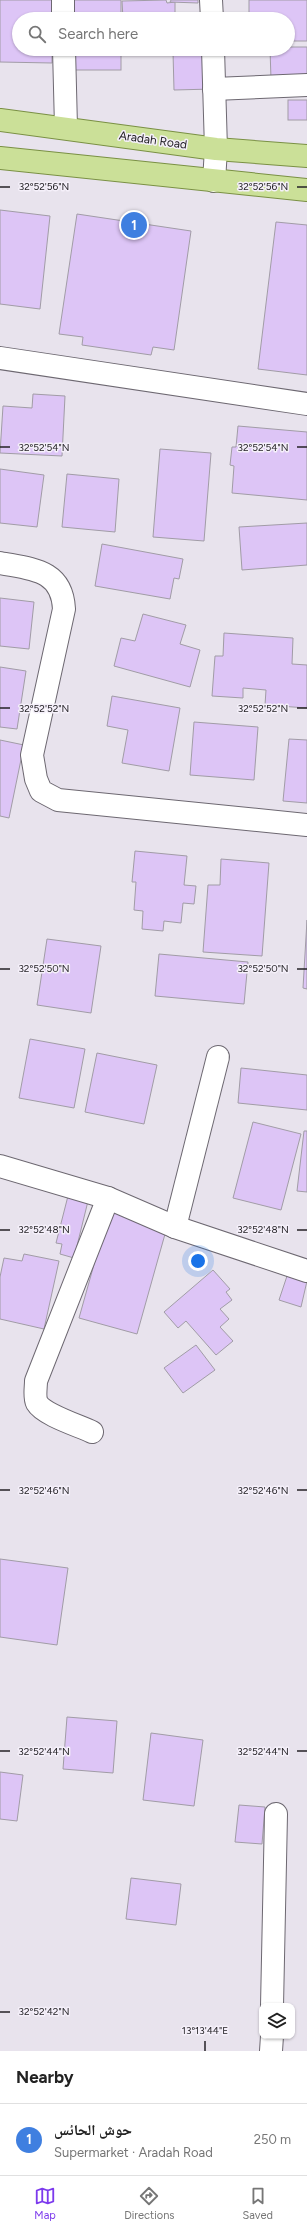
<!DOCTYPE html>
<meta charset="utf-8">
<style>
body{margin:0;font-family:Figtree,"Noto Naskh Arabic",sans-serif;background:#f6f6f6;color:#222}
.controls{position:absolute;right:12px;bottom:12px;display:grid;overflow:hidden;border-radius:8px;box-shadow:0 1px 3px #0004}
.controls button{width:36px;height:36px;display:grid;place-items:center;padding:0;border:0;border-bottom:1px solid #e0e0e0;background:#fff;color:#222;font:20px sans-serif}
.you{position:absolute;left:198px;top:1261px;width:14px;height:14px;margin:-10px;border:3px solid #fff;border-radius:50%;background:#1a73e8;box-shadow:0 0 0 6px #1a73e833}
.badge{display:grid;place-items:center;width:26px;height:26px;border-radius:50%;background:#7c3aed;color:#fff;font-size:13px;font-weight:700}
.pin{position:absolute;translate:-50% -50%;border:2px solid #fff;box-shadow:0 1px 4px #0006}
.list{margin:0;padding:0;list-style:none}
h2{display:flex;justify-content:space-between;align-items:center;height:52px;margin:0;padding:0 16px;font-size:17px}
h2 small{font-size:13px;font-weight:400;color:#767676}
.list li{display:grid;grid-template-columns:26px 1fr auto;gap:12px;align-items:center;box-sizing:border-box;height:72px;padding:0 16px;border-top:1px solid #e0e0e0}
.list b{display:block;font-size:15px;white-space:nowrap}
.list p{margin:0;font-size:13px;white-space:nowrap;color:#767676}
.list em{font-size:13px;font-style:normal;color:#767676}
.icon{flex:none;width:22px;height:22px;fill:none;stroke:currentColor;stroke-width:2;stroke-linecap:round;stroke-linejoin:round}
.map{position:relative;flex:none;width:307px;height:2051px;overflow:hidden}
.search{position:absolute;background:#fff;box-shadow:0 1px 3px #0004;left:12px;right:12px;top:12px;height:44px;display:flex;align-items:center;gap:10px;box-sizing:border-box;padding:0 14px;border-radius:22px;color:#767676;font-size:15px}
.sheet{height:124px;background:#fff}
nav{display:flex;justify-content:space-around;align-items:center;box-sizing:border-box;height:56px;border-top:1px solid #e0e0e0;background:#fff;font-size:11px;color:#767676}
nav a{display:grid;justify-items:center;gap:2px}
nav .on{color:#7c3aed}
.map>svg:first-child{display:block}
.building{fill:#ddc5f6;stroke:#a19ca6}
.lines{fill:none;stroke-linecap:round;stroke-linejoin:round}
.minor-casing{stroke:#6d6871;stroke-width:24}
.major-casing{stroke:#7a9044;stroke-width:24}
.minor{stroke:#fff;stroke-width:22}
.major{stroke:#cbe098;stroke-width:22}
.ticks{fill:none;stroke:#242226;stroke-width:1.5}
.labels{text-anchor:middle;stroke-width:3;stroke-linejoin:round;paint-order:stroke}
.street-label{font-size:12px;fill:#242226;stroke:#f5f0fa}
.ticks-label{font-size:10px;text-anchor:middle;fill:#242226;stroke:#f5f0fa;stroke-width:3;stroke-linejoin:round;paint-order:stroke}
</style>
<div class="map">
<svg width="307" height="2051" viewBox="0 0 307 2051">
<rect width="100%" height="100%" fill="#e8e3ed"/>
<g class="building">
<path d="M0 0H52V19H19V49H52V63L0 62Z"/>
<path d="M73 0H121V19H74Z"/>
<path d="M166 0 167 3 175 2V19H123L122 1Z"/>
<path d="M171 0H198V3L170 2Z"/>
<path d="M249 0H307V41H288V19H249Z"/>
<path d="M288 47H307V77L271 79 270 49H288Z"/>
<rect x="74" y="49" width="47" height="21"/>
<path d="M129 49H212L213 89 174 90 173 52 129 54Z"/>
<rect x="288" y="100" width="19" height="20"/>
<path d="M0 210 50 216 40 309 0 304Z"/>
<path d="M77 214 191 231 174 350 153 347 151 355 82 345 83 337 59 334Z"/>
<path d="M276 222 307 225V375L258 369Z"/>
<path d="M33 394 65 396 62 456 0 453 3 406 32 408Z"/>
<path d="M238 426 307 432V500L232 493 234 466 230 465 232 447H236Z"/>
<path d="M160 449 211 453 204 541 153 537Z"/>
<path d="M0 469 44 475 37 527 0 523Z"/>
<path d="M67 474 119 479 115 532 62 527Z"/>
<path d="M307 523V565L242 570 239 527Z"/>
<path d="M102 544 183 559 179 579 174 578 170 599 95 586Z"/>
<path d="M0 598 34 602 29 649 0 646Z"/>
<path d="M143 614 186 625 180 644 200 650 190 687 114 666 121 638 135 641Z"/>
<path d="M224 633 293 638 292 664 307 665V708L265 705 266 690 243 688V698L212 696 215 656H223Z"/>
<path d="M0 667 26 671 17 729 0 727Z"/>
<path d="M112 696 180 708 169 771 122 763 128 730 107 726Z"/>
<path d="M194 722 258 727 254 780 190 775Z"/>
<path d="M289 739 307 740V803L283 801Z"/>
<path d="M0 740 24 745 9 818 0 816Z"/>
<path d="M135 851 187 856 184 885 196 886 194 904 183 903 181 923 164 921 163 931 142 929 143 911 134 910 136 882H132Z"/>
<path d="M221 859 269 863 262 956 203 952 208 885H220Z"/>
<path d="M307 920V989L303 988Z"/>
<path d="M47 939 101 946 91 1013 37 1005Z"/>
<path d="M159 954 248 962 244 1004 155 996Z"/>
<path d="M30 1039 85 1049 74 1108 19 1098Z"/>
<path d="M97 1053 157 1065 144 1124 85 1112Z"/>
<path d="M241 1068 307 1075V1110L238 1103Z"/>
<path d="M253 1122 301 1134 281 1210 233 1198Z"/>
<path d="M304 1131H307V1192L297 1191Z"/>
<path d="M69 1192 89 1197 74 1258 60 1254 62 1244 56 1243Z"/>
<path d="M109 1211 167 1227 137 1334 79 1318Z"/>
<path d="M24 1254 59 1261 44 1329 0 1319V1277L4 1258 22 1261Z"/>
<path d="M213 1270 230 1289 226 1292 232 1300 220 1309 229 1319 220 1327 233 1341 216 1355 186 1321 178 1328 164 1312Z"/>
<path d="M287 1276 307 1281 301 1307 279 1300Z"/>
<path d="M196 1345 215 1370 183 1393 164 1368Z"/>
<path d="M0 1559 68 1568 57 1645 0 1637Z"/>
<path d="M67 1717 117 1721 113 1773 63 1769Z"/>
<path d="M151 1733 203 1740 194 1806 143 1800Z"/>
<path d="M0 1772 23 1775 17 1821 0 1819Z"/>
<path d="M239 1805 265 1807 262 1844 235 1842Z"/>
<path d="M131 1878 181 1884 176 1925 126 1919Z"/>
</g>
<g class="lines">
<defs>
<g id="minor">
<path d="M63 0V19"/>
<path d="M211 0 212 19"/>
<path d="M64 49 66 127"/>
<path d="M213 49 216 149 214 181"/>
<path d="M214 89 307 85"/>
<path d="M0 358 307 404"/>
<path d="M0 563C31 569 62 569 64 609L32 755 36 779 41 791 58 800 307 825"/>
<path d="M0 1166 108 1198 175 1227 307 1271"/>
<path d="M175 1227 218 1057"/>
<path d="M92 1432C80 1426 44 1415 37 1403 34 1397 36 1388 36 1381L108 1198"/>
<path d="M272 2006 276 1814"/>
<path d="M271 2051 272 2036"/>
</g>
<g id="major">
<path d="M0 120 216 149 307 156"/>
<path d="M0 158 307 190"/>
</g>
</defs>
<use href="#minor" class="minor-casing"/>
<use href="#major" class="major-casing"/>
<use href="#minor" class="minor"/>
<use href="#major" class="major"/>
</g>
<path class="ticks" d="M0 187H10M297 187H307M0 447H10M297 447H307M0 708H10M297 708H307M0 969H10M297 969H307M0 1230H10M297 1230H307M0 1490H10M297 1490H307M0 1751H10M297 1751H307M0 2012H10M205 2041V2051"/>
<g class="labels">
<g class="street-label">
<text transform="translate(153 140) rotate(8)" y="4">Aradah Road</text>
</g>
</g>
<g class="ticks-label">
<text x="44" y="190">32°52'56"N</text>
<text x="263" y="190">32°52'56"N</text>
<text x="44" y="451">32°52'54"N</text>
<text x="263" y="451">32°52'54"N</text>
<text x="44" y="712">32°52'52"N</text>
<text x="263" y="712">32°52'52"N</text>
<text x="44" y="972">32°52'50"N</text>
<text x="263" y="972">32°52'50"N</text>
<text x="44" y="1233">32°52'48"N</text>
<text x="263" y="1233">32°52'48"N</text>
<text x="44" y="1494">32°52'46"N</text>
<text x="263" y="1494">32°52'46"N</text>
<text x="44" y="1755">32°52'44"N</text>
<text x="263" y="1755">32°52'44"N</text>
<text x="44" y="2015">32°52'42"N</text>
<text x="205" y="2034">13°13'44"E</text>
</g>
</svg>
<div class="controls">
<button><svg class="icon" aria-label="layers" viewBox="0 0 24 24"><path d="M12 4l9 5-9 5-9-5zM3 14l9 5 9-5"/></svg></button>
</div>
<div class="you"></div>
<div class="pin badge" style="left:134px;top:225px;background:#3f7fe0">1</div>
<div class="search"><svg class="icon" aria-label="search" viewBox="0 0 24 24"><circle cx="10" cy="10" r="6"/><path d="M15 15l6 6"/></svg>Search here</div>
</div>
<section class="sheet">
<h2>Nearby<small></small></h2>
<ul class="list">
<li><span class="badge" style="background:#3f7fe0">1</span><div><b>حوش الحائس</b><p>Supermarket · Aradah Road</p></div><em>250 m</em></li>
</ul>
</section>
<nav>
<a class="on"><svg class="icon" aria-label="map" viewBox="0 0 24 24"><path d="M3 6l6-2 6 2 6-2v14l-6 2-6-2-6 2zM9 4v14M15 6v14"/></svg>Map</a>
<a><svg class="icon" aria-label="directions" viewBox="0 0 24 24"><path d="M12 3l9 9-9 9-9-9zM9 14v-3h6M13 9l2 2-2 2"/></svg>Directions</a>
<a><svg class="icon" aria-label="saved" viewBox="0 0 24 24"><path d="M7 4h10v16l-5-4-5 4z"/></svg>Saved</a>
</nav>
